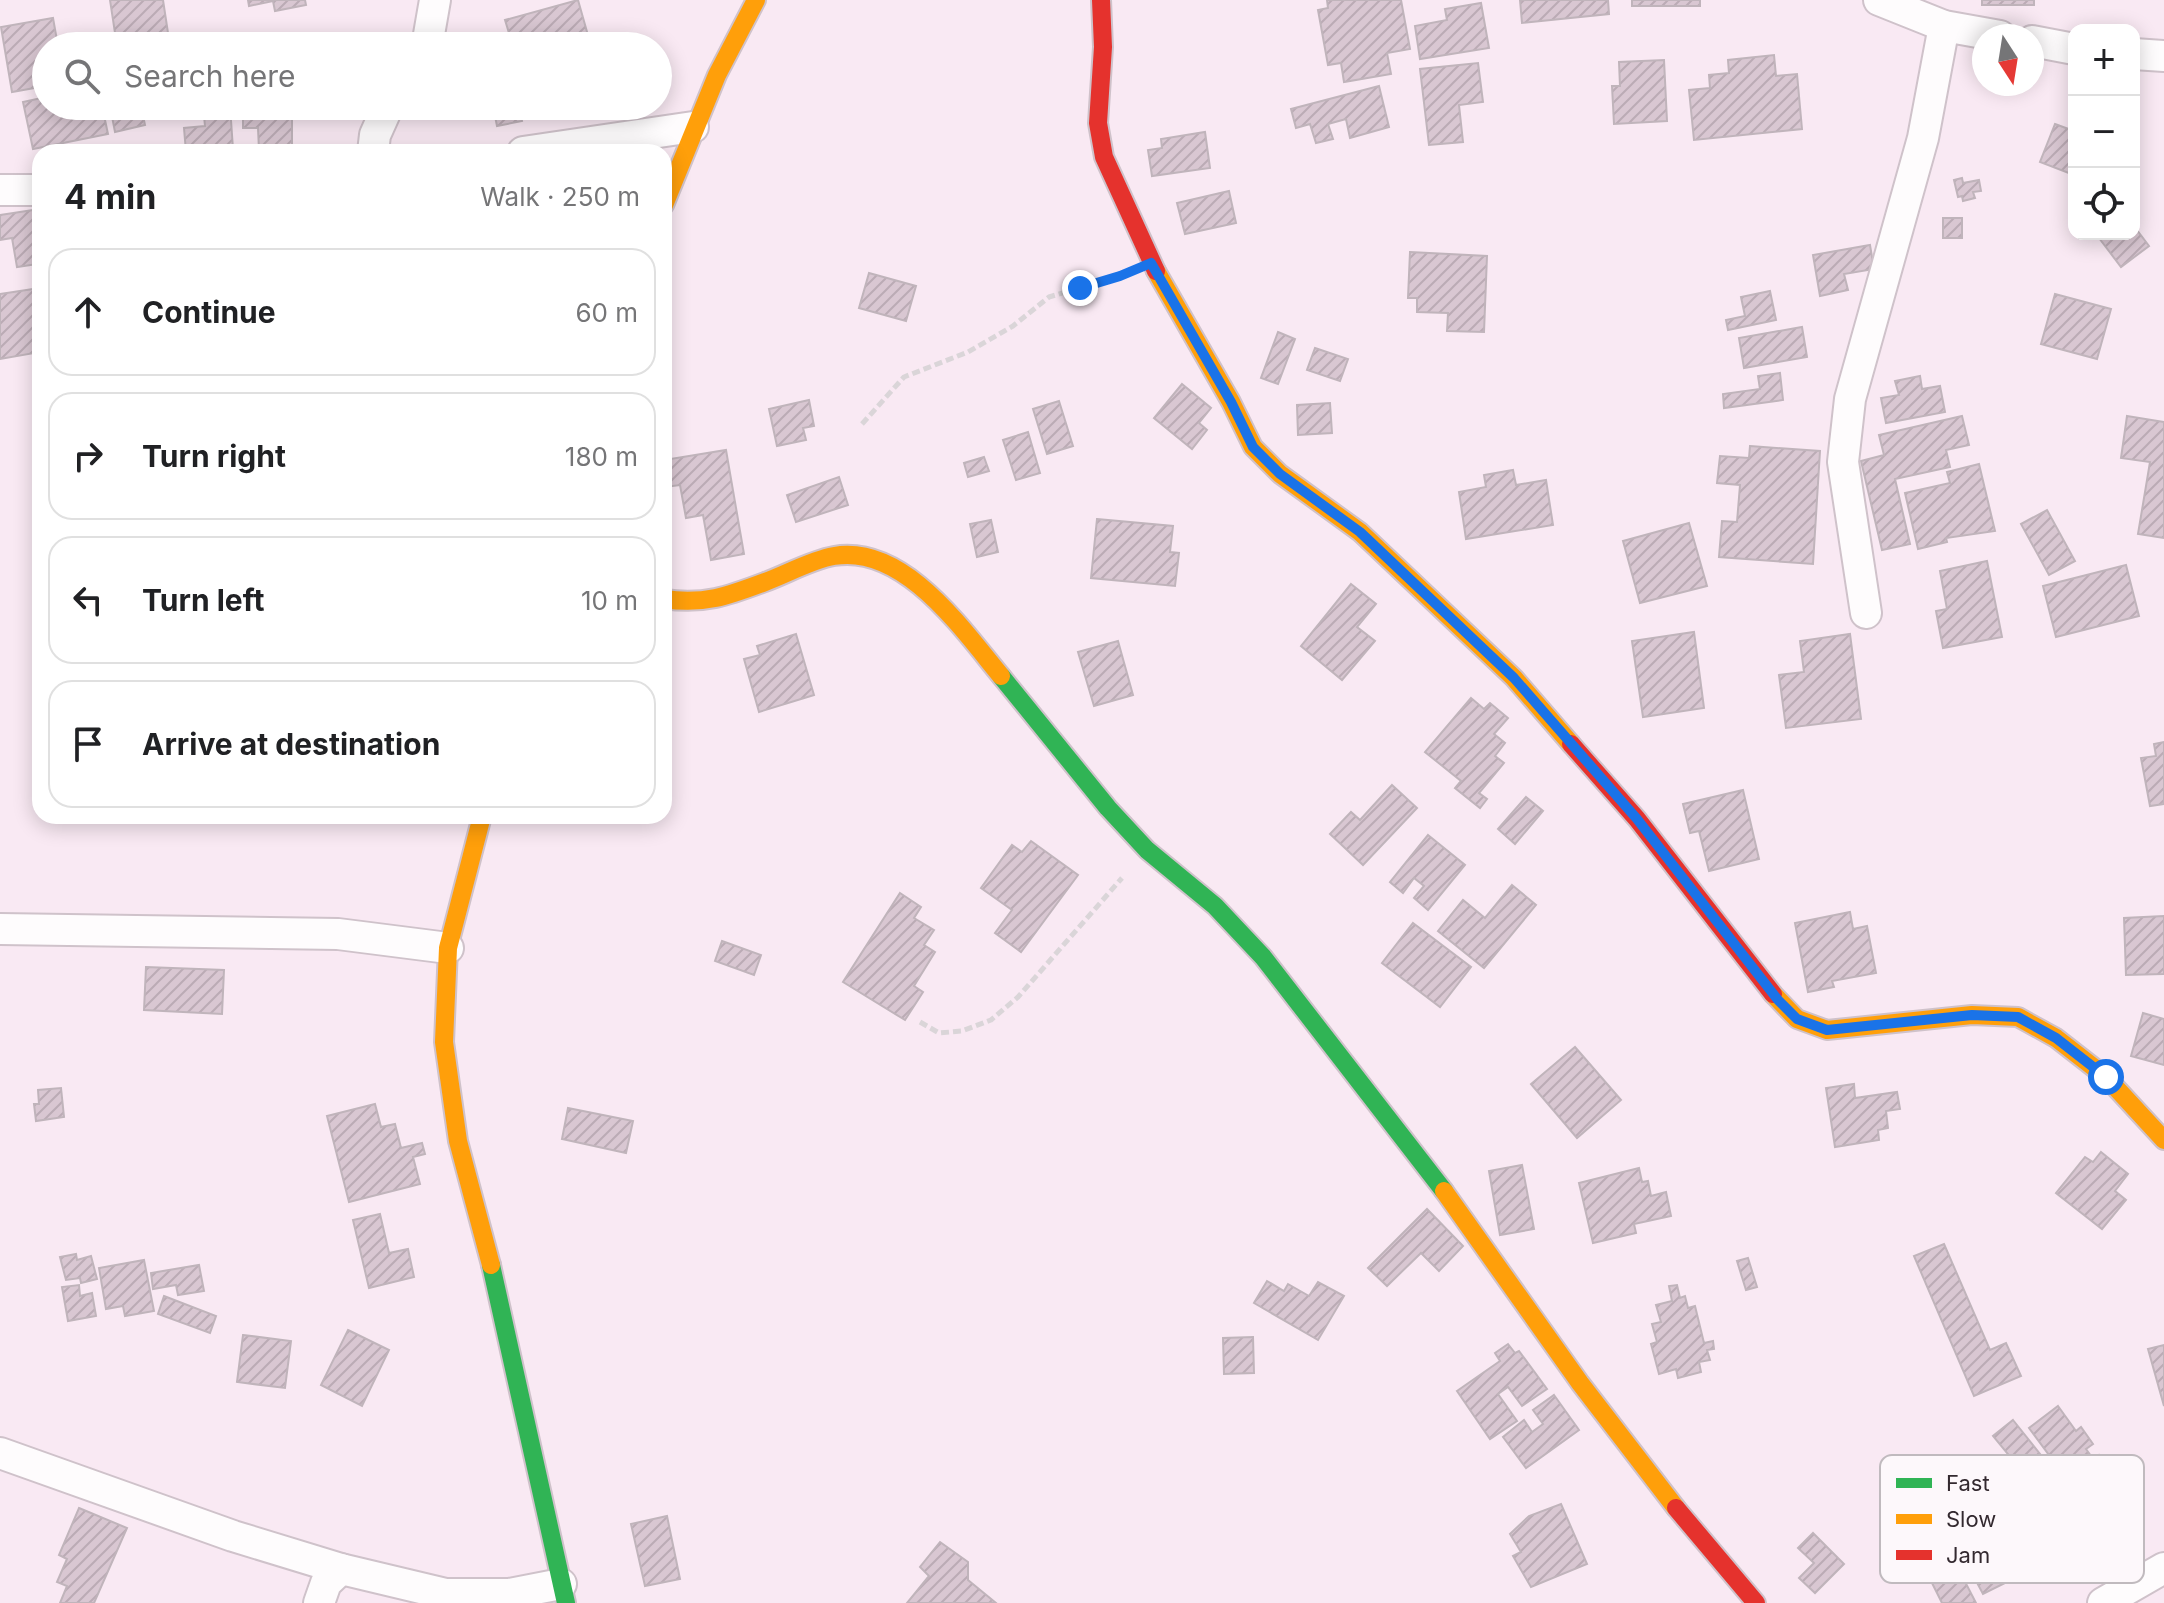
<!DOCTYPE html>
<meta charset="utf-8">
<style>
body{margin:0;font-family:Inter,sans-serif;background:#f6f6f6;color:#202124}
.controls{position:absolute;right:24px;top:24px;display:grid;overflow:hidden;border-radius:16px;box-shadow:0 4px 20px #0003}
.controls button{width:72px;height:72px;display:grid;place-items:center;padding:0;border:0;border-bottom:2px solid #e0e0e0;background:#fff;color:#202124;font:40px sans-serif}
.compass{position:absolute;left:1972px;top:24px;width:72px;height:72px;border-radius:50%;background:#fff;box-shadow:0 4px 20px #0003;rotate:168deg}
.stop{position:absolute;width:24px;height:24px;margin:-18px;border:6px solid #1a73e8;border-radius:50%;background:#fff}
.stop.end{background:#1a73e8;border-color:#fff;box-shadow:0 2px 8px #0008}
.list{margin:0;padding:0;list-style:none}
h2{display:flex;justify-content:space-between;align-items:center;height:104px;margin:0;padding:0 32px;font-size:34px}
h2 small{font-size:26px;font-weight:400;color:#757577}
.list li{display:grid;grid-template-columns:52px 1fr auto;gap:24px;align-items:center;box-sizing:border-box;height:128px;margin:0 16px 16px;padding:0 16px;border:2px solid #e0e0e0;border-radius:24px}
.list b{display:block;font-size:30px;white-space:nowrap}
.list em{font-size:26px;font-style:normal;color:#757577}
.icon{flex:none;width:44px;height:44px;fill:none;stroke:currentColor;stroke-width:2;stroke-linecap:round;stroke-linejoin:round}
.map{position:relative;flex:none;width:2164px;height:1603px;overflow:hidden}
.search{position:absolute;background:#fff;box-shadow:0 4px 20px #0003;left:32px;top:32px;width:640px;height:88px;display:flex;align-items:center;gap:20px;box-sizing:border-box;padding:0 28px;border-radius:44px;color:#757577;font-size:30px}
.panel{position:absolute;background:#fff;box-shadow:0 4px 20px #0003;left:32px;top:144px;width:640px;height:680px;border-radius:24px}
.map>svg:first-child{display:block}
.building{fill:url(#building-hatch);stroke:#c0b4bb;stroke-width:2}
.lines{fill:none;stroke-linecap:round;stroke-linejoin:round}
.street-casing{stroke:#cfc2ca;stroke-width:34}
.fast-casing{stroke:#cfc2ca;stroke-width:22}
.slow-casing{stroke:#cfc2ca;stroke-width:22}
.jam-casing{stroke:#cfc2ca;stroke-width:22}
.path{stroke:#dad5d8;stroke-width:5;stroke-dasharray:8 4;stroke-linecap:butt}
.street{stroke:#fefcfd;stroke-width:30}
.fast{stroke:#30b455;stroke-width:18}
.slow{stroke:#ff9f0a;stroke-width:18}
.jam{stroke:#e5322d;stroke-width:18}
.route{stroke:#1a73e8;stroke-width:10}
.key{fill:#fdf8fb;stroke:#c0babe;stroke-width:2}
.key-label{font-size:22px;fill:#33292f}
</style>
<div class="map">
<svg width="2164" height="1603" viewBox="0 0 2164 1603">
<defs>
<pattern id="building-hatch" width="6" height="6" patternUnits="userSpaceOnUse" patternTransform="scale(2)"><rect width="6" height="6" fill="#d9c7d2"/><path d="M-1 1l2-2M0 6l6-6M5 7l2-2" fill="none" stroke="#bbabb5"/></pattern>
</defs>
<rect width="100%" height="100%" fill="#f9e9f3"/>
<g class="building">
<path d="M110 0H163L170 46H117Z"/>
<path d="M248 0H305L306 5 275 11 273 1 249 6Z"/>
<path d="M578 0 591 46H513L505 20Z"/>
<path d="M1327 0H1401L1410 49 1387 53 1391 74 1344 82 1341 63 1328 65 1318 10 1328 8Z"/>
<path d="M1520 0H1608L1609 14 1522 23Z"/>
<rect x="1632" y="0" width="68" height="6"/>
<rect x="1982" y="0" width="52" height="5"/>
<path d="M1481 3 1489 48 1420 59 1415 26 1447 20 1445 9Z"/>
<path d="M53 18 58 46H46V86L12 92 1 27Z"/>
<path d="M1774 55 1776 76 1797 74 1802 129 1694 140 1689 90 1710 88 1709 75 1729 73 1728 60Z"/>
<path d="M1664 60 1667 121 1614 124 1612 86H1620L1619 62Z"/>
<path d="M1478 63 1483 102 1459 105 1463 142 1429 145 1420 69Z"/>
<path d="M1379 86 1389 127 1350 138 1346 119 1328 124 1333 139 1316 143 1310 124 1296 128 1291 109Z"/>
<path d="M46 97V106H102L108 134 33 149 23 102Z"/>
<path d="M110 106H141L145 125 115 132Z"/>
<path d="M203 106H230L233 149 186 152 184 128 205 126Z"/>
<path d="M243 106H281L282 111H292V150H259L258 128H243Z"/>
<path d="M493 106H519L522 121 497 126Z"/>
<path d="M2055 124 2074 131V175L2040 162Z"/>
<path d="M1205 132 1210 168 1152 176 1148 150 1162 148 1161 139Z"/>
<path d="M1962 178 1963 183 1979 180 1981 191 1973 192 1975 198 1963 201 1962 196 1958 197 1954 180Z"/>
<path d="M1229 191 1236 223 1185 234 1177 203Z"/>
<path d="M40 209V270L37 264 17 267 12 238 0 240V215Z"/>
<rect x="1943" y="218" width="19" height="20"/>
<path d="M2134 226 2149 246 2121 267 2096 234H2134Z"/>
<path d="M1870 245 1874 269 1844 274 1848 290 1820 296 1813 255Z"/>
<path d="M1410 252 1487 256 1484 332 1447 331 1448 313 1417 312V298H1408Z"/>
<path d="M869 273 916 286 906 321 859 308Z"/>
<path d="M40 288V352L0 359V294Z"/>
<path d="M1770 291 1776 320 1728 330 1726 320 1745 316 1741 297Z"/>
<path d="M2055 294 2111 309 2097 359 2041 344Z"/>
<path d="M1802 327 1807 357 1744 368 1739 338Z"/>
<path d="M1278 332 1295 339 1278 384 1261 378Z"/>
<path d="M1315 348 1348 359 1340 381 1307 370Z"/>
<path d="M1780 373 1783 400 1724 408 1723 394 1760 389 1758 376Z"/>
<path d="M1920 376 1922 389 1940 386 1945 412 1886 423 1881 398 1899 395 1895 381Z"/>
<path d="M1182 384 1211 408 1199 423 1207 430 1192 449 1154 418Z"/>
<path d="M809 400 814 426 803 428 806 440 777 446 769 409Z"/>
<path d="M1059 401 1073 446 1047 454 1033 409Z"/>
<path d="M1330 403 1332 433 1298 435 1297 405Z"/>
<path d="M1962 416 1969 445 1946 450 1950 467 1895 479 1910 544 1882 550 1861 461 1884 455 1879 435Z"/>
<path d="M2127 416 2164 422V538L2138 534 2150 462 2121 458Z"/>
<path d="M1028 432 1040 473 1016 480 1003 440Z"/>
<path d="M1750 446 1820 451 1813 564 1719 557 1722 521 1737 522 1740 485 1717 483 1720 456 1749 458Z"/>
<path d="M726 450 744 554 711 560 703 515 686 518 680 485 664 487V460Z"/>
<path d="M984 457 989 471 968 477 964 463Z"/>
<path d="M1979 464 1995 531 1946 538 1947 542 1918 549 1905 493 1950 483 1947 472Z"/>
<path d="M1513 470 1516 485 1546 480 1553 525 1466 539 1459 492 1486 487 1484 475Z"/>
<path d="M839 477 848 505 796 522 787 495Z"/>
<path d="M2047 510 2075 561 2049 575 2021 524Z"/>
<path d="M1097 519 1173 526 1170 552 1179 553 1175 586 1091 578Z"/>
<path d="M991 520 998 552 977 557 970 524Z"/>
<path d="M1689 523 1707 586 1640 603 1623 541Z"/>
<path d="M1987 561 2002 637 1943 648 1936 611 1947 609 1940 571Z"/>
<path d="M2126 565 2139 616 2056 637 2043 586Z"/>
<path d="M1351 584 1376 604 1357 627 1375 641 1342 680 1301 646Z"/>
<path d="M1694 632 1704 708 1643 717 1632 641Z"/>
<path d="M796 634 814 695 759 712 744 659 760 655 757 646Z"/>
<path d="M1850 634 1861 719 1786 728 1779 675 1804 672 1800 641Z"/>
<path d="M1118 641 1133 695 1094 706 1078 652Z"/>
<path d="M1471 698 1484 709 1490 703 1508 718 1494 734 1505 743 1495 756 1504 763 1479 793 1487 799 1480 808 1455 788 1461 781 1425 752Z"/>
<path d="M2164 742V804L2150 806 2141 758 2156 756 2154 744Z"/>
<path d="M1392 785 1417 808 1363 865 1330 834 1351 812 1360 820Z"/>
<path d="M1743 790 1759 859 1709 871 1699 831 1690 833 1683 804Z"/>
<path d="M1526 797 1543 811 1515 844 1498 829Z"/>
<path d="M1428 835 1465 865 1428 910 1414 898 1424 886 1414 878 1403 893 1390 882Z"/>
<path d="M1031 841 1078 875 1021 952 995 933 1012 910 981 888 1012 845 1022 852Z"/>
<path d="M1512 885 1536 905 1484 968 1438 931 1463 900 1485 918Z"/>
<path d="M900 893 921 907 914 918 934 930 924 945 935 952 914 986 923 992 905 1020 843 982Z"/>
<path d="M1850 912 1853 929 1867 926 1876 973 1832 981 1834 987 1808 992 1795 923Z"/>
<path d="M2164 916V974L2126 975 2124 918Z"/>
<path d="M1413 923 1471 967 1440 1007 1382 963Z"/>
<path d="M722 941 761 955 754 975 715 961Z"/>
<path d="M146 967 224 970 222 1014 144 1010Z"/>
<path d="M2143 1013 2164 1019V1065L2131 1056Z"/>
<path d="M1575 1047 1621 1100 1577 1138 1531 1084Z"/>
<path d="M1854 1084 1855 1098 1897 1092 1900 1109 1886 1111 1888 1128 1878 1130 1879 1140 1835 1147 1826 1088Z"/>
<path d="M61 1088 64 1117 36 1121 34 1104H39L38 1090Z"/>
<path d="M375 1104 381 1127 395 1124 401 1148 422 1143 425 1154 413 1157 420 1184 349 1202 327 1116Z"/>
<path d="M568 1108 633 1121 626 1153 562 1139Z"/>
<path d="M2101 1152 2128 1174 2115 1191 2126 1200 2102 1229 2056 1193 2085 1157 2093 1162Z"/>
<path d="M1522 1165 1534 1229 1500 1235 1489 1171Z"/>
<path d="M1639 1168 1642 1182 1648 1181 1651 1196 1666 1192 1671 1216 1634 1224 1636 1233 1593 1243 1579 1183Z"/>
<path d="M1427 1209 1463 1246 1439 1271 1421 1253 1387 1286 1368 1268Z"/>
<path d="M380 1214 389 1253 408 1249 414 1277 369 1288 353 1220Z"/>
<path d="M1944 1244 1990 1350 2006 1343 2021 1376 1974 1396 1914 1256Z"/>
<path d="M76 1254 77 1260 91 1256 97 1279 81 1283 80 1278 66 1280 60 1257Z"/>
<path d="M1748 1258 1757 1287 1746 1290 1737 1261Z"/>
<path d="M144 1260 154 1311 125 1316 123 1306 106 1309 99 1268Z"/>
<path d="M199 1265 204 1291 178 1295 176 1285 153 1289 151 1273Z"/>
<path d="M1267 1281 1284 1291 1288 1284 1309 1296 1318 1282 1344 1296 1318 1340 1254 1303Z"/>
<path d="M79 1285 80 1296 92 1293 96 1316 68 1321 62 1287Z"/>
<path d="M1677 1285 1680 1298 1685 1296 1688 1308 1695 1306 1704 1343 1713 1341 1714 1349 1707 1350 1710 1360 1699 1362 1701 1372 1678 1378 1676 1369 1659 1374 1651 1344 1657 1342 1652 1324 1661 1322 1656 1305 1672 1301 1669 1286Z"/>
<path d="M164 1296 216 1316 210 1333 158 1314Z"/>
<path d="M348 1330 389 1350 362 1406 321 1385Z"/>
<path d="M243 1335 291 1341 285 1388 237 1382Z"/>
<path d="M1253 1337 1254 1373 1224 1374 1223 1338Z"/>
<path d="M1508 1344 1515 1353 1519 1351 1547 1389 1522 1406 1508 1387 1498 1394 1517 1421 1490 1439 1457 1391 1500 1361 1495 1353Z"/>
<path d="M2164 1345V1406L2148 1349Z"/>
<path d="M1554 1395 1579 1430 1526 1468 1503 1437 1524 1420 1532 1432 1543 1424 1533 1410Z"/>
<path d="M2058 1406 2076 1431 2081 1427 2093 1444 2086 1449 2094 1460 2099 1455 2115 1477 2083 1501 2029 1428Z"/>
<path d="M2013 1420 2067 1488 2048 1503 2039 1492 2028 1500 2015 1485 2026 1476 1993 1436Z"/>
<path d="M2019 1496 2046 1549 2012 1567 2017 1577 1983 1594 1950 1532Z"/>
<path d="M1561 1504 1587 1564 1531 1587 1513 1556 1521 1552 1510 1534 1529 1516Z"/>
<path d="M79 1508 127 1528 94 1603H60L67 1586 57 1582 67 1559 59 1555Z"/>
<path d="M667 1516 680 1579 645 1586 631 1524Z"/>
<path d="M1813 1533 1844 1564 1815 1593 1799 1578 1814 1563 1798 1548Z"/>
<path d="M1923 1535 1929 1546 1943 1539 1976 1603H1942L1911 1541Z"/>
<path d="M940 1542 968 1562V1580L996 1603H907L929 1576 920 1567Z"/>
</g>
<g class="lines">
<defs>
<g id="street">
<path d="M1879 0 1944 26 2000 36"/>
<path d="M2032 41 2074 49"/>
<path d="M427 46 435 0"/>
<path d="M2134 54 2164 56"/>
<path d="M373 152 375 135 388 106"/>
<path d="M523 152 693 127"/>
<path d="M0 190H40"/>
<path d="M1866 613 1843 462 1850 399 1923 138 1944 26"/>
<path d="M0 929 338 934 448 948"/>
<path d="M0 1453 233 1536 341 1569 446 1594H509L561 1584"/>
<path d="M319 1603 326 1583 341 1569"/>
<path d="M2103 1603 2164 1568"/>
</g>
<g id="fast">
<path d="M1001 676 1108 808 1147 850 1215 906 1263 957 1444 1191"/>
<path d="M491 1265 566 1603"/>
</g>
<g id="slow">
<path d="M664 205 717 75 756 0"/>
<path d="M1156 271 1231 402 1253 447 1280 474 1360 532 1514 678 1571 744"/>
<path d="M664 599C704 605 728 596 765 582 787 574 811 560 834 556 904 544 962 629 1001 676"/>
<path d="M482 816 448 948 444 1042 458 1141 491 1265"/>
<path d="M1773 994 1797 1019 1827 1030 1972 1015 2018 1017 2056 1038 2106 1077 2164 1140"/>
<path d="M1444 1191 1580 1383 1676 1508"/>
</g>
<g id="jam">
<path d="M1101 0 1103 47 1098 123 1104 157 1156 271"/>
<path d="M1571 744 1637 819 1773 994"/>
<path d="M1676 1508 1756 1603"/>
</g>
</defs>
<use href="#street" class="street-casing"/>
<use href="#fast" class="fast-casing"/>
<use href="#slow" class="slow-casing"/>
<use href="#jam" class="jam-casing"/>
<g class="path">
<path d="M862 424 904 377 968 352 1013 326 1049 297 1116 277"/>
<path d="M920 1022 939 1033 962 1031 991 1020 1018 997 1122 878"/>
</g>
<use href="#street" class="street"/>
<use href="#fast" class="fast"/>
<use href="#slow" class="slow"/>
<use href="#jam" class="jam"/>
</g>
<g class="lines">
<path class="route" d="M1080 288 1120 276 1151 263 1231 402 1253 447 1280 474 1360 532 1514 678 1637 819 1778 1000 1797 1019 1827 1030 1972 1015 2018 1017 2056 1038 2106 1077"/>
</g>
<rect x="1880" y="1455" width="264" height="128" rx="12" class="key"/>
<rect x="1896" y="1478" width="36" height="10" fill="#30b455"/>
<rect x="1896" y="1514" width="36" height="10" fill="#ff9f0a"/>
<rect x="1896" y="1550" width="36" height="10" fill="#e5322d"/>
<g class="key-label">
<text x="1946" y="1491">Fast</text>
<text x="1946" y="1527">Slow</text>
<text x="1946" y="1563">Jam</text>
</g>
</svg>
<div class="controls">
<button>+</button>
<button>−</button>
<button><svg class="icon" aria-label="locate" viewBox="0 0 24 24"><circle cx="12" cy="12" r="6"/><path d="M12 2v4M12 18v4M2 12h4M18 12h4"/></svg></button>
</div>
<svg class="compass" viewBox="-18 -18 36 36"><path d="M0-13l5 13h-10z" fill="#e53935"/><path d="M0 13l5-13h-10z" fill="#757577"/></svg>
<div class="stop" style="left:2106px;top:1077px"></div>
<div class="stop end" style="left:1080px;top:288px"></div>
<div class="search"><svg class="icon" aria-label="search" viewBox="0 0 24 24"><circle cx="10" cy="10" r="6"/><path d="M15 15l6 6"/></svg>Search here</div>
<section class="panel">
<h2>4 min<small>Walk · 250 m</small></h2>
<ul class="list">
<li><svg class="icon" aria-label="ahead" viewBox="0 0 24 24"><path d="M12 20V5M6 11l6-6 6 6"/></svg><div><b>Continue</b></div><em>60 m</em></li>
<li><svg class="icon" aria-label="right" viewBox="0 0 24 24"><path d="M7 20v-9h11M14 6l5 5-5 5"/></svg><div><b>Turn right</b></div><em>180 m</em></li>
<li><svg class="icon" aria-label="left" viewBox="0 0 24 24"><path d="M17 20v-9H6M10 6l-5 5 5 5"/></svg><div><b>Turn left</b></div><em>10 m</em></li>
<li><svg class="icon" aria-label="arrive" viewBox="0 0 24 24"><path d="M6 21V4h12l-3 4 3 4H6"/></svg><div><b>Arrive at destination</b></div></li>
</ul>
</section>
</div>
